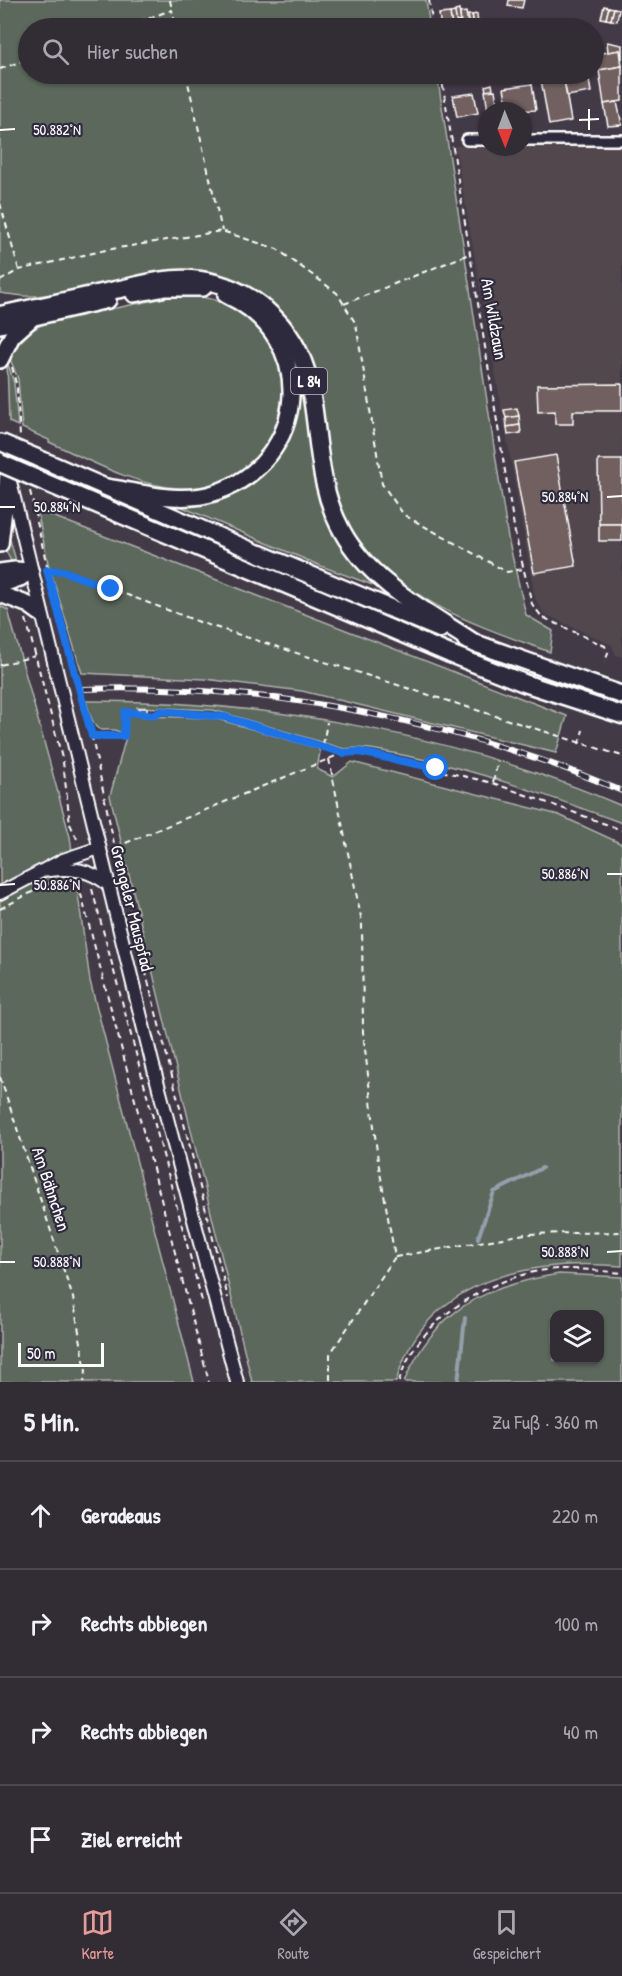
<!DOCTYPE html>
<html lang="de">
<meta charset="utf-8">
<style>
body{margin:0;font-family:"Patrick Hand",sans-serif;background:#3a343d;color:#f1f3f6}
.controls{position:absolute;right:18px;bottom:18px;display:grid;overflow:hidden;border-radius:12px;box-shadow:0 2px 4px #0004}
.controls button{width:54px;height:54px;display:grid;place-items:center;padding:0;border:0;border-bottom:2px solid #4d4850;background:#322c35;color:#f1f3f6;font:30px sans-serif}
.compass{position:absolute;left:478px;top:102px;width:54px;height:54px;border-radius:50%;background:#322c35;box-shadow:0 2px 4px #0004;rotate:179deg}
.scale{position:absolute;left:18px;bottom:15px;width:86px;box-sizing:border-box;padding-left:6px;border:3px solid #fff;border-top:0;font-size:16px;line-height:21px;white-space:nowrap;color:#fff;-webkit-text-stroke:4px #2f2a3d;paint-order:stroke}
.stop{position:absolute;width:18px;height:18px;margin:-14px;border:4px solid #1a73e8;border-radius:50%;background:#fff}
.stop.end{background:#1a73e8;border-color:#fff;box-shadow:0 2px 6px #0008}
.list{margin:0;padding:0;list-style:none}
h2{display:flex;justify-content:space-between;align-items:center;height:78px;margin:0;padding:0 24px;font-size:26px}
h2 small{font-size:20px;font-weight:400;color:#a8a7ad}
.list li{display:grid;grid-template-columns:39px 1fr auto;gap:18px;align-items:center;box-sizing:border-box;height:108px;padding:0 24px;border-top:2px solid #4d4850}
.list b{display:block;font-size:22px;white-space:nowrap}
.list em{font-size:20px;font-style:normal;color:#a8a7ad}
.icon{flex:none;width:33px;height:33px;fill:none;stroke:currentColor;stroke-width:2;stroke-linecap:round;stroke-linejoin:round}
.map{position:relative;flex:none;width:622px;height:1382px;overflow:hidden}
.search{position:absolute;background:#322c35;box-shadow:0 2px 4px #0004;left:18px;right:18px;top:18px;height:66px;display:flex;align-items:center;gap:15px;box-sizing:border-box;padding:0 21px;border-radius:33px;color:#a8a7ad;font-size:22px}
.sheet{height:510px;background:#322c35}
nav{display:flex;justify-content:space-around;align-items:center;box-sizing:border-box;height:84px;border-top:2px solid #4d4850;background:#322c35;font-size:16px;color:#a8a7ad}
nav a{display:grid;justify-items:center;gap:3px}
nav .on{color:#e69b98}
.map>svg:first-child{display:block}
.built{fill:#51464e}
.green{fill:#5c675b;stroke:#aeb3ad;stroke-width:1.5;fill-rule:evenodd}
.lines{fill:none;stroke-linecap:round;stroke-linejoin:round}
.stream{stroke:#93a0ac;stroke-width:4}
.building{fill:#71615e;stroke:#fff;stroke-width:1.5}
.minor-casing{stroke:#fff;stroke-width:14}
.secondary-casing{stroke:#fff;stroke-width:16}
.trunk-casing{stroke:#fff;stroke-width:20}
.motorway-casing{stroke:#fff;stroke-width:21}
.path{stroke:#fff;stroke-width:2;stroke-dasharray:6 4.5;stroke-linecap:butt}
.minor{stroke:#2f2a3d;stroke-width:9}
.secondary{stroke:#2f2a3d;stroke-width:12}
.trunk{stroke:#2f2a3d;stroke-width:15}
.motorway{stroke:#2f2a3d;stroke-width:16}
.rail-casing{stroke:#fff;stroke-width:6}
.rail{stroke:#2f2a3d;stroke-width:4;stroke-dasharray:11;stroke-linecap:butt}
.trunk-bridge-casing{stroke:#fff;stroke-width:20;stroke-linecap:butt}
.motorway-bridge-casing{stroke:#fff;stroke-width:21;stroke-linecap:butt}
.trunk-bridge{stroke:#2f2a3d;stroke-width:15}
.motorway-bridge{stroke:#2f2a3d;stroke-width:16}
.route{stroke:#1a73e8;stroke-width:8}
.ticks{fill:none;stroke:#fff;stroke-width:2}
.labels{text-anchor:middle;stroke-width:4.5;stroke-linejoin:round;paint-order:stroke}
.shield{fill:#2f2a3d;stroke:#c1bfc5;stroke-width:1.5}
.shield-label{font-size:16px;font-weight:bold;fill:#fff}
.street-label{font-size:18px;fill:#fff;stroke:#2f2a3d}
.ticks-label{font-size:15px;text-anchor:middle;fill:#fff;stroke:#2f2a3d;stroke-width:4.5;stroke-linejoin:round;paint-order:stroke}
</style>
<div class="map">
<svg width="622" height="1382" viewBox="0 0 622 1382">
<rect width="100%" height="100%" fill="#433a47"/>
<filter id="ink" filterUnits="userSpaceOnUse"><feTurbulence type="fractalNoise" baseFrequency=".0167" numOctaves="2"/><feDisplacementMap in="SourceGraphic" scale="12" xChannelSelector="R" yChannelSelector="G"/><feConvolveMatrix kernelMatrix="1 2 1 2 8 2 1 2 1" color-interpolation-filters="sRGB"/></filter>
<g filter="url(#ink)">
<path class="built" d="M622 145V657L616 655 612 645 544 614 535 598 455 146Z"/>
<g class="green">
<path d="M0 0H426L430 28H28V74H437L508 538 526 615 553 631 550 652C479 626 400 601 355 535 304 462 346 366 271 302 254 288 229 274 206 271 186 268 163 274 143 277 107 283 68 294 32 296 21 297 10 294 0 293Z"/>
<path d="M179 295C194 296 209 297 224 303 324 345 286 495 177 488 133 485 89 460 49 442V440L22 428 18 379 8 354C25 340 25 331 48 322Z"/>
<path d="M290 359 301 365 321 494 386 590 321 566 168 501 197 500 280 449Z"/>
<path d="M7 361 14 383 18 426 9 422Z"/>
<path d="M37 510 567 716 556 753 302 691 205 679 82 673 48 563Z"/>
<path d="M8 533 17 564 13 565 5 549Z"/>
<path d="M0 606 8 610 70 837 90 981 194 1382H0Z"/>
<path d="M86 701C267 700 455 734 622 806V823C551 797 481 771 407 756 386 752 366 746 344 749L213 710 137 707V713L144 716 214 718 318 748 320 752 317 769 333 777 352 762 559 815 622 844V1266C530 1258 424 1279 396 1382H252L110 796 126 737C105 717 98 750 86 701Z"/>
<path d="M559 1274 622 1277V1382H404C435 1309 484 1286 559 1274ZM554 1314H600V1360H554Z"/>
</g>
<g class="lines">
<g class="stream">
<path d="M478 1238 494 1192 542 1168"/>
<path d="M458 1382 465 1318"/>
</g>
</g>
<g class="building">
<path d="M509 0H524L522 8 508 6Z"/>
<path d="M604 6 609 7 606 19 601 18Z"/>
<path d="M609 7 614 8 611 20 606 19Z"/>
<path d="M614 8 619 9 617 21 611 20Z"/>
<path d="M459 10 461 21 456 22 455 11Z"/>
<path d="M455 12 457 26 452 27 450 13Z"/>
<path d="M466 12 468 25H461L460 13Z"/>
<path d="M450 13 452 28H441L439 14Z"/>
<path d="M477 14 478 25H474L472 15Z"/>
<path d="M468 15H472L474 25 470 26Z"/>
<path d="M607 42 622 45V59L620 50 608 52Z"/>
<path d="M620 50 622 66 599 70 596 54Z"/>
<path d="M622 66V101L604 104 599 70Z"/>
<path d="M540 74H563L571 121 549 125Z"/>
<path d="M563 74H588L591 92 567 96Z"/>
<path d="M492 84 493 90 486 91 485 86Z"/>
<path d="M532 84 536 110 508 111 504 88Z"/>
<path d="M495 90 498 111H488L485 91Z"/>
<path d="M474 93 478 113 457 117 453 96Z"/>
<path d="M617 102 622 125 608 126 604 104Z"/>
<path d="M622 384V411H573V424H555V411L538 412 537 385Z"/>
<path d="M517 408 519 416 506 418 504 410Z"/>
<path d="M519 416 520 425 507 427 506 418Z"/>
<path d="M520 425 521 433 508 435 507 427Z"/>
<path d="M556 455 576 566 534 573 514 462Z"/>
<path d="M598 460H622V524H599Z"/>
<rect x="599" y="524" width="23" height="17"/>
<rect x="139" y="708" width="8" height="4"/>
</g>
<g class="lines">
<defs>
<g id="minor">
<path d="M467 140H487"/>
<path d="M523 140H622"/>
</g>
<g id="secondary">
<path d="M0 441 152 1062 237 1382"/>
<path d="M50 870C72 867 90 870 108 884"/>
<path d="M0 893 63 860 99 848"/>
</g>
<g id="trunk">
<path d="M134 294 166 288H203"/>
<path d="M0 325 108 300"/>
<path d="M0 360 12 336 30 320"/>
<path d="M38 458 260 554"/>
<path d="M106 487C140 492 181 504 214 493 311 461 318 337 226 295"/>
<path d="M0 544 8 474"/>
<path d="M0 572 15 570 30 571"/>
<path d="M0 585 20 578 30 571"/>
<path d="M0 594 29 605 40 613"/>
</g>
<g id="motorway">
<path d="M0 315C38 307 77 298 115 290 140 285 166 277 191 279 249 283 296 325 309 381 320 432 316 484 342 531 370 583 428 612 476 644"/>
<path d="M44 482 450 654 524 683 622 715"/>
<path d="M260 554 440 629"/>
<path d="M466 640 622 695"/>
</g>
</defs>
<use href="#minor" class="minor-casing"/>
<use href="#secondary" class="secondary-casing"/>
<use href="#trunk" class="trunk-casing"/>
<use href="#motorway" class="motorway-casing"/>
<g class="path">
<path d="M170 0 172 10"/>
<path d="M429 0 433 28"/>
<path d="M119 28 172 10 176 28"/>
<path d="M0 69 28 59"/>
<path d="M186 74 222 231"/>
<path d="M441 74 515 533 532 604 542 617 605 646 608 653 605 662"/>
<path d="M0 203 19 270"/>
<path d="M0 281 19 270 106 250 222 231 277 249 337 293 356 324 382 484 404 515 507 572 523 569"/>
<path d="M344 304 469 254"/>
<path d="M12 367 17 388 20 436"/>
<path d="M30 491 59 619 71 651 92 737 117 858 228 1298"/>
<path d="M46 570 63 571 205 624 622 756"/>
<path d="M26 619 63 762 70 824 79 843"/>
<path d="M0 665 35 656"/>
<path d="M92 737 124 736 125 712 156 715 161 711 225 717 343 753"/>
<path d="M579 744 583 730"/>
<path d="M323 745 327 722"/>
<path d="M329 759 362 922 363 1032 378 1161 395 1257 330 1354V1382"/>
<path d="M493 782 498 761"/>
<path d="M116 847 343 753 359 752 493 783 622 830"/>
<path d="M78 883 209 1382"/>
<path d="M92 889 202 1301"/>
<path d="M0 909 51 882"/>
<path d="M0 1077 73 1298 86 1371 84 1382"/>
<path d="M395 1257 525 1234 622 1232"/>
<path d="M399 1382C414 1326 474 1288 526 1274 556 1265 592 1270 622 1273"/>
</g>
<use href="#minor" class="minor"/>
<use href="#secondary" class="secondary"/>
<use href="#trunk" class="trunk"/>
<use href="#motorway" class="motorway"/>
<defs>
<path id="rail" d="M83 689C265 683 454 720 622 791"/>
</defs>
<use href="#rail" class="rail-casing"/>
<use href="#rail" class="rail"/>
<defs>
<path id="trunk-bridge" d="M0 442 38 458"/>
<path id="motorway-bridge" d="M0 463 44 482"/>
</defs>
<use href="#trunk-bridge" class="trunk-bridge-casing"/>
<use href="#motorway-bridge" class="motorway-bridge-casing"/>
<use href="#trunk-bridge" class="trunk-bridge"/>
<use href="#motorway-bridge" class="motorway-bridge"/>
</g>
</g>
<g class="lines" filter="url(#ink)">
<path class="route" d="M111 589 63 571 47 570 92 736H124L125 712 156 715 161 711 225 717 343 753 359 752 436 768"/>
</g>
<path class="ticks" d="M589 109V130M579 120 599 119M0 130 15 129M607 497 622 496M0 507H15M607 874H622M0 885 15 884M607 1252 622 1251M0 1262H15"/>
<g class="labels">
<rect class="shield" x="291" y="368" width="36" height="26" rx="4.5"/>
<g class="shield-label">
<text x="309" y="387">L 84</text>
</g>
<g class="street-label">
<text transform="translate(494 319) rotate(80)" y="6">Am Wildzaun</text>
<text transform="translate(132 908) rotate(76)" y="6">Grengeler Mauspfad</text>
<text transform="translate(51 1189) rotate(72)" y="6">Am Bähnchen</text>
</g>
</g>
<g class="ticks-label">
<text x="57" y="135">50.882°N</text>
<text x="565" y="502">50.884°N</text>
<text x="57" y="512">50.884°N</text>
<text x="565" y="879">50.886°N</text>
<text x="57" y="890">50.886°N</text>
<text x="565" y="1257">50.888°N</text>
<text x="57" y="1267">50.888°N</text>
</g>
</svg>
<div class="controls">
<button><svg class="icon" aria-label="layers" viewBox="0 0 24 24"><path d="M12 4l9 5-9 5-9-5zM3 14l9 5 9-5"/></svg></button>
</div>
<svg class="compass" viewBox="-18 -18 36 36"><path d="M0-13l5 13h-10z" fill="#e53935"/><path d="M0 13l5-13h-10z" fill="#a8a7ad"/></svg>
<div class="scale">50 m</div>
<div class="stop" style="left:436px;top:768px"></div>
<div class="stop end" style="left:111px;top:589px"></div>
<div class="search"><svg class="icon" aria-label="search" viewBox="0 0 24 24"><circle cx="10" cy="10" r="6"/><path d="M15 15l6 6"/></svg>Hier suchen</div>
</div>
<section class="sheet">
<h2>5 Min.<small>Zu Fuß · 360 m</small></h2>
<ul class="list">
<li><svg class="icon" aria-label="ahead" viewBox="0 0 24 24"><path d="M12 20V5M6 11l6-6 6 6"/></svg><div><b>Geradeaus</b></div><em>220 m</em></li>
<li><svg class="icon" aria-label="right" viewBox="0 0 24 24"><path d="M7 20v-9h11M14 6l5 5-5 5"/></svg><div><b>Rechts abbiegen</b></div><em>100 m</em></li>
<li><svg class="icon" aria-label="right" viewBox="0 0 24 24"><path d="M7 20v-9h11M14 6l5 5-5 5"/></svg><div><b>Rechts abbiegen</b></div><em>40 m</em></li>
<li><svg class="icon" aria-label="arrive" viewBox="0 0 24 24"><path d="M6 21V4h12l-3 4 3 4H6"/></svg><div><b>Ziel erreicht</b></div></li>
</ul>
</section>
<nav>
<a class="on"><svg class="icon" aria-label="map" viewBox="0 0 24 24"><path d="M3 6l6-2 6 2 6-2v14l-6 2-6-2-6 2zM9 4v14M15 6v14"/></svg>Karte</a>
<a><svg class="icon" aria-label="directions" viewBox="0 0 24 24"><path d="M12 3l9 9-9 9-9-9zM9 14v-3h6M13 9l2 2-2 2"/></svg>Route</a>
<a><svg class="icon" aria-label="saved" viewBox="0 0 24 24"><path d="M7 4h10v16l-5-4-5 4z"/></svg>Gespeichert</a>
</nav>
